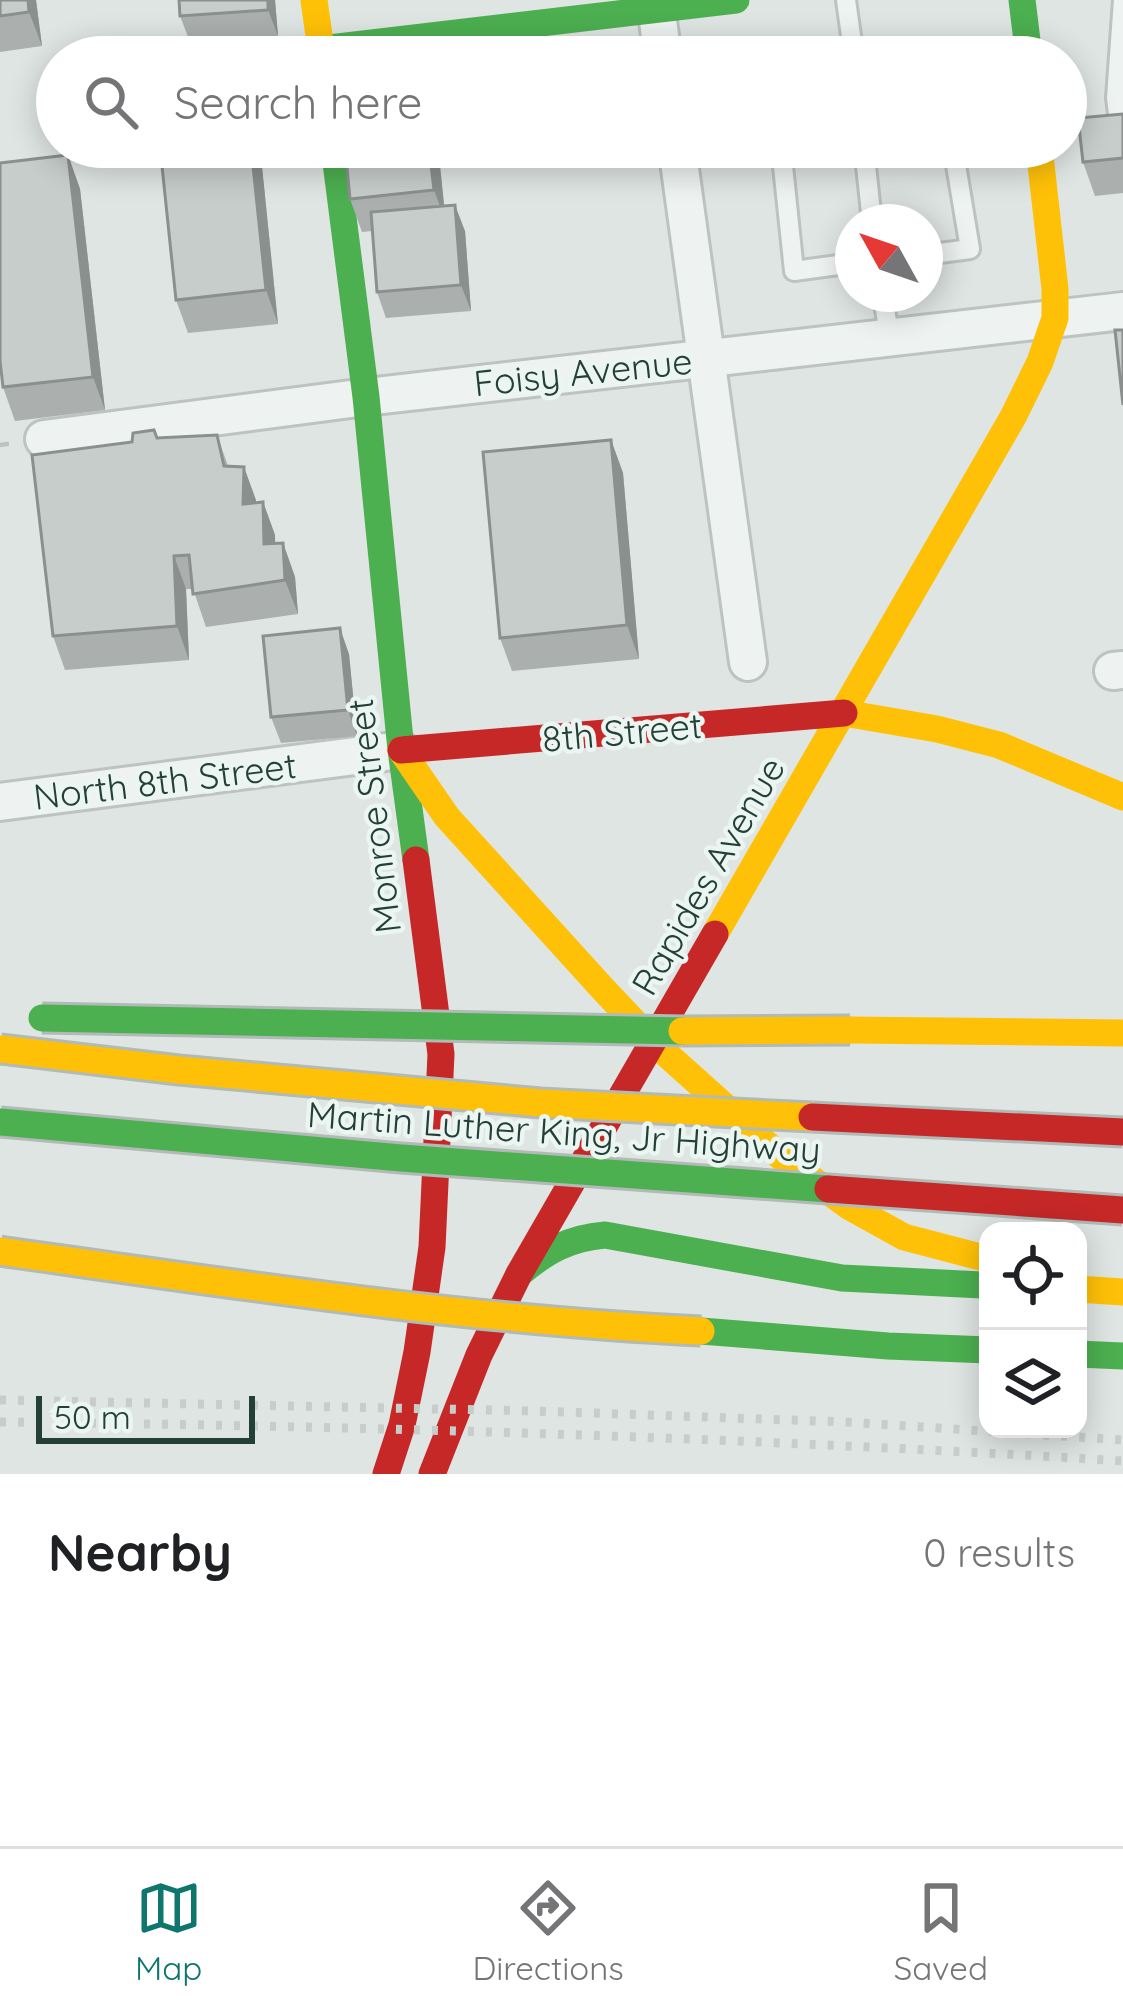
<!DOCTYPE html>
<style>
body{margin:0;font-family:Quicksand,sans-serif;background:#f6f6f6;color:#202124}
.controls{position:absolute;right:36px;bottom:36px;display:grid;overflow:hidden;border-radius:24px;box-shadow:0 6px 30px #0003}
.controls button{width:108px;height:108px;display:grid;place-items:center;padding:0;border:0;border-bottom:3px solid #e0e0e0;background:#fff;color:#202124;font:60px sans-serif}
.compass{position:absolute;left:835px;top:204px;width:108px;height:108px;border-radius:50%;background:#fff;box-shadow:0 6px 30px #0003;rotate:310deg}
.scale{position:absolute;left:36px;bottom:30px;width:219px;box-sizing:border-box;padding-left:12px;border:6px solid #243f36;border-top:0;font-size:33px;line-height:42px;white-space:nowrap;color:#243f36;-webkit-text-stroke:9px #ebf5f1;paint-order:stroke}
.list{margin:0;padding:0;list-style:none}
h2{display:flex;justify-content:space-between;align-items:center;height:156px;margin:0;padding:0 48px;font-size:51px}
h2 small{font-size:39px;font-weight:400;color:#757577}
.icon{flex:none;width:66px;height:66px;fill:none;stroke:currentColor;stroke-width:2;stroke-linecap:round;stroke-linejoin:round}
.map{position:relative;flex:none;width:1123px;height:1474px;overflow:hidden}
.search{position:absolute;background:#fff;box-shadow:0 6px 30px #0003;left:36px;right:36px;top:36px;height:132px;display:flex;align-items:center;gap:30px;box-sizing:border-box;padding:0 42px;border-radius:66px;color:#757577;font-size:45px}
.sheet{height:372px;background:#fff}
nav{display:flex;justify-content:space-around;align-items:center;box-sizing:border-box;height:168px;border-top:3px solid #e0e0e0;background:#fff;font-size:33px;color:#757577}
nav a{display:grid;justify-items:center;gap:6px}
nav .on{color:#0f766e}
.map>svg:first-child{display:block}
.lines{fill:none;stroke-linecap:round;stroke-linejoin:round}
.lane-casing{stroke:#bdc3c0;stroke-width:24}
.street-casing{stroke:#bdc3c0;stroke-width:42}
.path{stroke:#bec3c2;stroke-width:4.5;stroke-dasharray:9 9;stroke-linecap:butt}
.lane{stroke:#eef2f0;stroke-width:18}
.street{stroke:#eef2f0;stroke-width:36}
.fast{stroke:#4caf50;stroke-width:27}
.slow{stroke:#ffc107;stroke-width:27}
.jam{stroke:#c62828;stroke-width:27}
.rail{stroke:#c7cdcb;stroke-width:9;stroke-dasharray:6 12;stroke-linecap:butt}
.fast-bridge-casing{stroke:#b1bab6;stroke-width:33;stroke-linecap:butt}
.slow-bridge-casing{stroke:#b1bab6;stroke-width:33;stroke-linecap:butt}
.jam-bridge-casing{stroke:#b1bab6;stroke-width:33;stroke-linecap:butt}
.fast-bridge{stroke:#4caf50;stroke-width:27}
.slow-bridge{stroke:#ffc107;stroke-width:27}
.jam-bridge{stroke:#c62828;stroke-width:27}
.wall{fill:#abb0af}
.shaded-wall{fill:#8b908e}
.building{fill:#c7cdcb;stroke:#8b908e;stroke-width:3}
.labels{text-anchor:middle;stroke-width:9;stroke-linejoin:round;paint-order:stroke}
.street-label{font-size:36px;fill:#243f36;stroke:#ebf5f1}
</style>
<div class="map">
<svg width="1123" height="1474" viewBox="0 0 1123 1474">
<rect width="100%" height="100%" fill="#dfe5e2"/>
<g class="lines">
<defs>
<g id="lane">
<path d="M846 0 854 57"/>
<path d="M1121 138 1116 98 1123 0"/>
<path d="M781 147 794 271 853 263"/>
<path d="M864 147 872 222"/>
<path d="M925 255 970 249 953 147"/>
<path d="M882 294 890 337"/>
</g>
<g id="street">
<path d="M655 0 663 57"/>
<path d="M677 147 748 662"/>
<path d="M44 439 366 397 1123 311"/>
<path d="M1113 671 1123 670"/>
<path d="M0 802 401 750"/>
</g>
</defs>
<use href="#lane" class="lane-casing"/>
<use href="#street" class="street-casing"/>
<path class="path" d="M0 445 14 443"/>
<use href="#lane" class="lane"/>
<use href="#street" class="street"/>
<g class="fast">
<path d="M1022 0 1029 57"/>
<path d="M321 49 736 0"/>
<path d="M334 147 366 397 401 750 416 860"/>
<path d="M519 1274C546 1251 569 1238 605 1235L842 1278 982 1285"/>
<path d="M701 1331 888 1346 988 1350"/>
<path d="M1078 1354 1123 1356"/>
</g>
<g class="slow">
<path d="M314 0 322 57"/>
<path d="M844 713 937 729 999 745 1123 797"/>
<path d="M401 750 447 817 603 989 654 1043 780 1156 850 1207 904 1237 988 1259"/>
<path d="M715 934 1013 417 1040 362 1055 318V289L1039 147"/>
<path d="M850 1030 1123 1033"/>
<path d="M1078 1289 1123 1292"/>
</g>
<g class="jam">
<path d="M401 750 844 713"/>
<path d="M386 1474 402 1425 417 1352 432 1247 441 1054 416 860"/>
<path d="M432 1474 479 1355 519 1274 715 934"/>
</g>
<g class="rail">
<path d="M0 1400 535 1411 846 1422 1123 1440"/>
<path d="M0 1422C375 1426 749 1438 1123 1461"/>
</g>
<defs>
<g id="fast-bridge">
<path d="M42 1018 682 1031"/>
<path d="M0 1122 401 1158 828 1189"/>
</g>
<g id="slow-bridge">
<path d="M682 1031 850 1030"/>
<path d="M0 1049 179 1070 541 1103 812 1117"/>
<path d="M0 1251C233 1284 466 1320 701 1331"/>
</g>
<g id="jam-bridge">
<path d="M812 1117 1123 1132"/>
<path d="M828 1189 1123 1210"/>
</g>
</defs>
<use href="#fast-bridge" class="fast-bridge-casing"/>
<use href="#slow-bridge" class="slow-bridge-casing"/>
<use href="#jam-bridge" class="jam-bridge-casing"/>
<use href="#fast-bridge" class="fast-bridge"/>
<use href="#slow-bridge" class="slow-bridge"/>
<use href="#jam-bridge" class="jam-bridge"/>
</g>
<g class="wall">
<path d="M0 0H36L42 46 0 52Z"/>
<path d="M179 0H275L278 36 190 42 180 16Z"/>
<path d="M1123 114V193L1095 196 1083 162Z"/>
<path d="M260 147 278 324 188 333 176 300Z"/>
<path d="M438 147 444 206 465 231 471 311 386 318 377 292 372 231 362 232 350 199Z"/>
<path d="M68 155 80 189 105 410 15 421 3 387Z"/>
<path d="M217 435 228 466 256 502H263L275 535V544L283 543 295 577 298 614 206 627 193 589H186L189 660 65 670 53 636 157 438Z"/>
<path d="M611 440 623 473 639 659 512 671 500 638Z"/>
<path d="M349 654 357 736 281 743 271 717Z"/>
</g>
<g class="shaded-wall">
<path d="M28 0H36L42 46 29 12Z"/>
<path d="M268 0H275L278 36 268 10Z"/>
<path d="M251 147H260L278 324 266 290Z"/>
<path d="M429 147H438L446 223 434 190Z"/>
<path d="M68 155 80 189 105 410 93 377Z"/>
<path d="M455 205 465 231 471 311 461 285Z"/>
<path d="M611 440 623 473 639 659 627 625Z"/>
<path d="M244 467 256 500V537L243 504Z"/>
<path d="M263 502 275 535 276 577 264 544Z"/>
<path d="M283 543 295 577 298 614 285 580Z"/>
<path d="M174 556 186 589 189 660 177 626Z"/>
<path d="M340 628 349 654 357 736 348 710Z"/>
</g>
<g class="building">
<path d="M0 0H28L29 12 0 16Z"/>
<path d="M179 0H268V10L180 16Z"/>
<path d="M419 45 420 57H335V54Z"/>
<path d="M1123 114V158L1083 162 1078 118Z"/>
<path d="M160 147H251L266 290 176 300Z"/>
<path d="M345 147H429L434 190 350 199Z"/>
<path d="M68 155 93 377 3 387 0 361V163Z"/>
<path d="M455 205 461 285 377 292 371 212Z"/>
<path d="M1115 330H1123V405Z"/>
<path d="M154 430 157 438 217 435 224 466 244 467 243 504 263 502 264 544 283 543 285 580 193 594 189 555 174 556 177 626 53 636 32 455 132 442 133 433Z"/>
<path d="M611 440 627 625 500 638 483 452Z"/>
<path d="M340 628 348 710 271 717 263 636Z"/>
</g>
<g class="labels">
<g class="street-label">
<text transform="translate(583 372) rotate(-6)" y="13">Foisy Avenue</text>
<text transform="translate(622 732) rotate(-5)" y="13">8th Street</text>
<text transform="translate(165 781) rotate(-7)" y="13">North 8th Street</text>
<text transform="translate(374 816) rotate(-97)" y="13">Monroe Street</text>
<text transform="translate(708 876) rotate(-60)" y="13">Rapides Avenue</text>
<text transform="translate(564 1132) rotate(4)" y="13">Martin Luther King, Jr Highway</text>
</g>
</g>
</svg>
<div class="controls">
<button><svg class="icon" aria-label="locate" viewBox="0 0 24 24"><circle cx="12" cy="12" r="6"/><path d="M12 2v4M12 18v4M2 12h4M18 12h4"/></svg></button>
<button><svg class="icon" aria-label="layers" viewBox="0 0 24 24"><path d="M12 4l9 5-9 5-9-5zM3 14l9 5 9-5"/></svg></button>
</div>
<svg class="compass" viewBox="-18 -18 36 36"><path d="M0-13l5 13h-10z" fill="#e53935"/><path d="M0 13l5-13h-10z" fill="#757577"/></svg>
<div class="scale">50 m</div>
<div class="search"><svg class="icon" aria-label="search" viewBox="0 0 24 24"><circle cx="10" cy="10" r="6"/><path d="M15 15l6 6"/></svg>Search here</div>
</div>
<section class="sheet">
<h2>Nearby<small>0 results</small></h2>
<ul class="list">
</ul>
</section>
<nav>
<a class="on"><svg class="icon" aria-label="map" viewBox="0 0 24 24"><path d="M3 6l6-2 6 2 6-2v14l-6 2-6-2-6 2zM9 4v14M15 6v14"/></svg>Map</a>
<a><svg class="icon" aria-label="directions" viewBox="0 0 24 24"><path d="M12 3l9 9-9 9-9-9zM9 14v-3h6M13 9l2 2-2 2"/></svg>Directions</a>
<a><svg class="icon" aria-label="saved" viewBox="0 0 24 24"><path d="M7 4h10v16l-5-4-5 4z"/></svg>Saved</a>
</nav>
